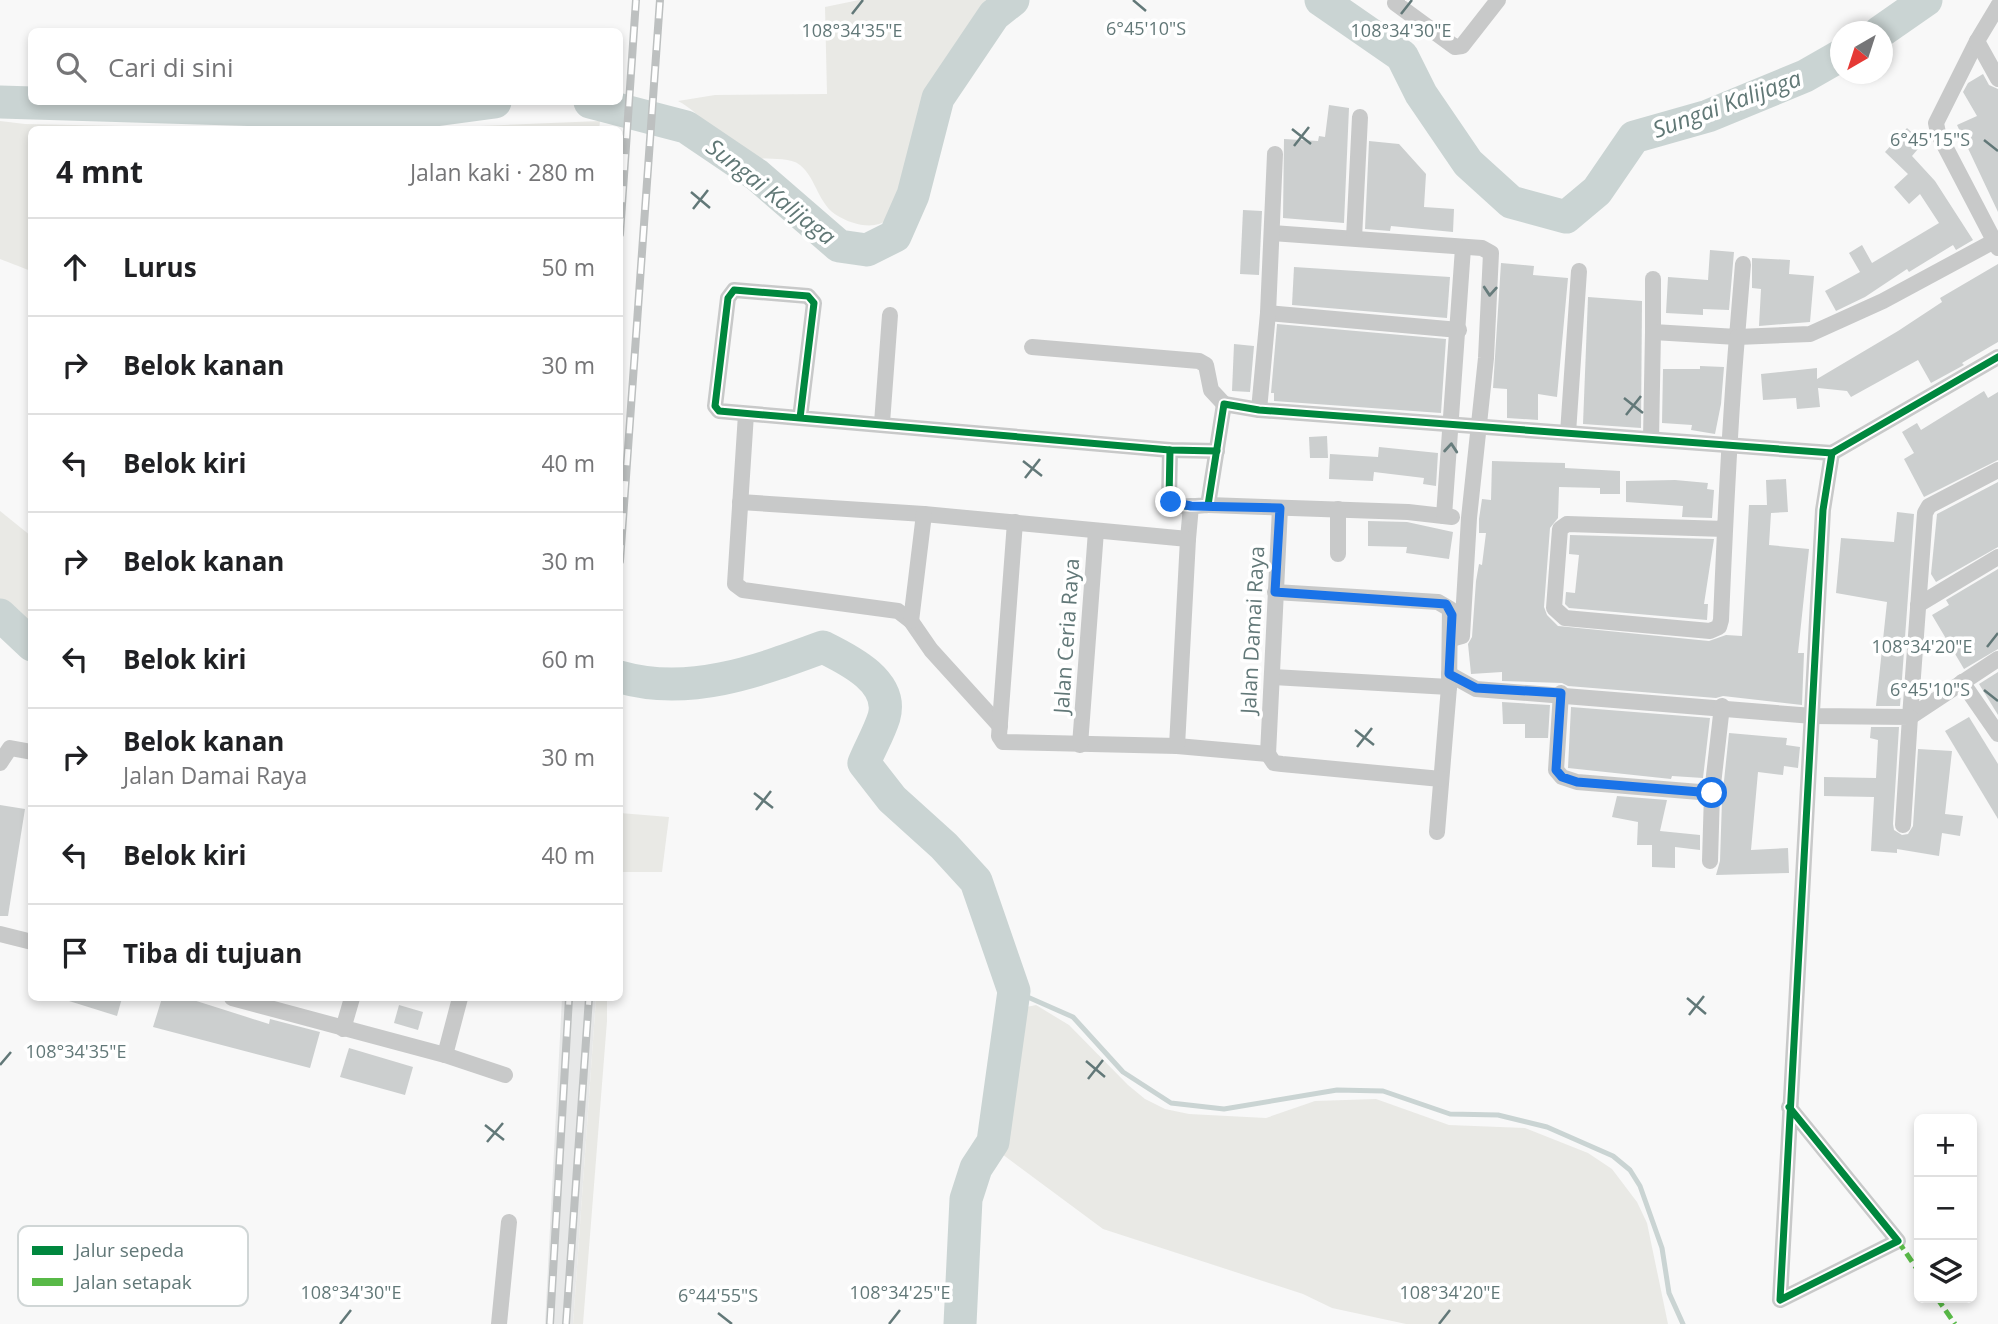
<!DOCTYPE html>
<html lang="id">
<meta charset="utf-8">
<style>
body{margin:0;font-family:"Open Sans",sans-serif;background:#f6f6f6;color:#202124}
.controls{position:absolute;right:21px;bottom:21px;display:grid;overflow:hidden;border-radius:10px;box-shadow:0 4px 10px #0003}
.controls button{width:63px;height:63px;display:grid;place-items:center;padding:0;border:0;border-bottom:2px solid #e0e0e0;background:#fff;color:#202124;font:35px sans-serif}
.compass{position:absolute;left:1830px;top:21px;width:63px;height:63px;border-radius:50%;background:#fff;box-shadow:0 4px 10px #0003;rotate:219deg}
.stop{position:absolute;width:21px;height:21px;margin:-16px;border:5px solid #1a73e8;border-radius:50%;background:#fff}
.stop.end{background:#1a73e8;border-color:#fff;box-shadow:0 2px 7px #0008}
.list{margin:0;padding:0;list-style:none}
h2{display:flex;justify-content:space-between;align-items:center;height:91px;margin:0;padding:0 28px;font-size:30px}
h2 small{font-size:23px;font-weight:400;color:#757577}
.list li{display:grid;grid-template-columns:46px 1fr auto;gap:21px;align-items:center;box-sizing:border-box;height:98px;padding:0 28px;border-top:2px solid #e0e0e0}
.list b{display:block;font-size:26px;white-space:nowrap}
.list p{margin:0;font-size:23px;white-space:nowrap;color:#757577}
.list em{font-size:23px;font-style:normal;color:#757577}
.icon{flex:none;width:38px;height:38px;fill:none;stroke:currentColor;stroke-width:2;stroke-linecap:round;stroke-linejoin:round}
.map{position:relative;flex:none;width:1998px;height:1324px;overflow:hidden}
.search{position:absolute;background:#fff;box-shadow:0 4px 10px #0003;left:28px;top:28px;width:595px;height:77px;display:flex;align-items:center;gap:18px;box-sizing:border-box;padding:0 24px;border-radius:10px;color:#757577;font-size:26px}
.panel{position:absolute;background:#fff;box-shadow:0 4px 10px #0003;left:28px;top:126px;width:595px;height:875px;border-radius:10px}
.map>svg:first-child{display:block}
.built{fill:#e7e8e8}
.green{fill:#e9e9e5}
.lines{fill:none;stroke-linecap:round;stroke-linejoin:round}
.stream{stroke:#cad4d3;stroke-width:5}
.river{stroke:#cad4d3;stroke-width:33}
.building{fill:#cccfcf}
.street{stroke:#c8c9c9;stroke-width:16}
.rail-casing{stroke:#bdc0c0;stroke-width:8}
.rail{stroke:#fff;stroke-width:5;stroke-dasharray:16;stroke-linecap:butt}
.quiet{stroke:#58b947;stroke-width:5;stroke-dasharray:10 5;stroke-linecap:butt}
.cycleway-casing{stroke:#fff;stroke-width:11}
.cycleway{stroke:#00873e;stroke-width:7}
.oneway{stroke:#677c7c}
.route{stroke:#1a73e8;stroke-width:9}
.ticks{fill:none;stroke:#627878;stroke-width:2.5}
.labels{text-anchor:middle;stroke-width:7;stroke-linejoin:round;paint-order:stroke}
.street-label{font-size:21px;fill:#627878;stroke:#fff}
.water-label{font-size:23px;font-style:italic;fill:#617876;stroke:#fff}
.key{fill:#fff;stroke:#d0d6d6;stroke-width:2}
.key-label{font-size:19px;fill:#627878}
.ticks-label{font-size:18px;text-anchor:middle;fill:#627878;stroke:#fff;stroke-width:7;stroke-linejoin:round;paint-order:stroke}
</style>
<div class="map">
<svg width="1998" height="1324" viewBox="0 0 1998 1324">
<rect width="100%" height="100%" fill="#f8f8f8"/>
<path class="built" d="M562 998H596L573 1324H545Z"/>
<g class="green">
<path d="M859 0H990C963 31 943 66 928 105 922 121 915 138 911 155 905 178 906 202 888 219 875 231 851 224 838 216 818 205 817 179 800 165 787 155 764 162 749 156 720 145 705 115 678 101L715 95 827 94 825 7Z"/>
<path d="M0 121 25 124 274 129 32 130 31 271 0 259Z"/>
<path d="M600 121 599 130 409 129Z"/>
<path d="M0 511 31 536V628L0 601Z"/>
<path d="M620 813 669 817 662 872H620Z"/>
<path d="M596 998H607V1021L583 1324H573Z"/>
<path d="M1036 1005 1069 1025 1128 1085 1145 1099 1165 1109 1189 1114 1266 1118 1315 1101 1376 1099 1449 1125 1525 1128 1588 1153 1612 1169 1637 1202 1647 1223 1668 1324H1406L1332 1308 1303 1294 1103 1229 1002 1154 1022 1008Z"/>
</g>
<g class="lines">
<path class="stream" d="M1014 991 1073 1017 1123 1072 1171 1103 1224 1109 1337 1090 1383 1091 1450 1114 1498 1115 1547 1127 1613 1156 1630 1170 1640 1186 1662 1248 1669 1293 1683 1324"/>
<g class="river">
<path d="M1321 0 1402 56 1421 94 1468 163 1511 202 1566 217 1597 191 1634 137 1708 116 1805 76 1840 56"/>
<path d="M1880 32 1926 0"/>
<path d="M0 102 328 112 428 111 495 102"/>
<path d="M590 102 686 127 757 175 839 246 867 250 895 236 913 195 938 98 994 15 1013 0"/>
<path d="M0 615 32 645"/>
<path d="M620 677C689 697 758 671 823 647 847 659 894 681 884 717 879 733 870 748 864 763L892 799 944 846 976 881 1014 991 993 1142 976 1168 966 1199 960 1324"/>
</g>
</g>
<g class="building">
<path d="M1983 74 1989 85 1998 89V212L1957 125 1977 116 1963 92 1968 83Z"/>
<path d="M1329 105 1349 108 1344 223 1283 218 1284 139 1318 141 1319 136 1325 137Z"/>
<path d="M1907 128 1923 143 1912 156 1935 181 1973 240 1956 250 1953 245 1909 272 1907 269 1865 297 1836 311 1825 291 1860 272 1849 253 1862 245 1872 263 1939 223 1920 194 1909 204 1894 187 1908 174 1885 152Z"/>
<path d="M1369 141 1399 144 1426 174 1424 207 1454 209 1453 232 1391 226 1390 231 1365 229Z"/>
<path d="M1243 210 1262 211 1259 275 1240 274Z"/>
<path d="M1710 250 1734 252 1729 310 1703 309V315L1666 313 1668 277 1708 280Z"/>
<path d="M1752 258 1790 260 1789 274 1814 276 1810 322 1759 326 1761 289 1752 288Z"/>
<path d="M1501 263 1534 266 1533 275 1568 278 1557 397 1538 394V420L1507 418V389L1493 388Z"/>
<path d="M1998 264V342L1962 363 1964 365 1931 383 1918 360 1851 397 1847 391 1818 388 1820 407 1797 409 1796 398 1763 400 1761 374 1817 368V379L1898 331 1942 302 1940 298Z"/>
<path d="M1294 267 1450 277 1447 318 1292 305Z"/>
<path d="M1588 297 1642 301 1641 428 1583 424Z"/>
<path d="M1277 324 1446 339 1441 413 1274 401V393H1271Z"/>
<path d="M1234 344 1254 346 1250 392 1232 391Z"/>
<path d="M1700 366 1724 367 1721 404 1715 434 1691 430 1692 425 1662 423 1663 369H1700Z"/>
<path d="M1984 391 1988 398 1998 392V460L1924 497 1904 459 1914 453 1902 432 1917 423 1921 430Z"/>
<path d="M1327 436 1328 458H1310L1309 437Z"/>
<path d="M1379 447 1438 453 1436 486 1423 484 1424 478 1374 472 1373 481 1329 479 1330 454 1378 457Z"/>
<path d="M1492 461 1565 463V468L1620 471V494H1600V488L1559 487 1558 518 1550 528 1544 607 1547 615 1558 626 1709 641 1726 635 1742 636 1749 505H1767L1766 480 1786 479 1788 512 1771 513 1769 545 1809 549 1798 653H1804L1802 705 1723 696 1716 698 1568 686 1562 683 1502 681V672L1471 674 1468 644 1472 637 1476 581 1479 564 1482 565 1486 533H1479V519L1482 499 1491 500Z"/>
<path d="M1675 480 1708 483 1707 489 1714 490 1712 518 1682 517 1683 506 1626 502V481Z"/>
<path d="M1998 482V547L1936 582 1931 574 1937 514Z"/>
<path d="M1897 512 1914 514 1900 706H1876L1887 602 1836 593 1841 538 1894 542Z"/>
<path d="M1368 521 1407 522 1453 532 1449 559 1406 553 1407 547 1368 546Z"/>
<path d="M1570 535 1714 539 1704 604H1708L1707 620 1569 608 1565 604 1566 592 1575 593 1579 555 1569 554Z"/>
<path d="M1998 569V649L1964 669 1932 615 1949 605 1946 600Z"/>
<path d="M1998 672V715L1979 684Z"/>
<path d="M1502 702 1550 705 1548 738H1525V724H1503Z"/>
<path d="M1571 707 1710 718 1703 778 1672 776 1671 779 1568 768Z"/>
<path d="M1969 717 1998 764V819L1945 731Z"/>
<path d="M1871 727H1899L1893 824 1894 830 1902 835 1908 834 1913 826 1918 749 1952 751 1945 814 1963 816 1960 836 1942 833 1939 856 1897 849V853L1871 851 1874 797 1824 796V777L1876 778 1878 740 1870 738Z"/>
<path d="M1729 733 1787 738 1786 745 1800 747 1798 768 1784 766 1783 775 1758 772 1751 850 1788 848 1789 873 1716 875 1720 861 1722 800Z"/>
<path d="M1617 796 1667 800 1660 831 1700 835V850L1675 847V868L1652 867V845H1637L1638 822 1612 817Z"/>
<path d="M0 805 25 809 8 916H0Z"/>
<path d="M70 998H122L117 1016 69 1001Z"/>
<path d="M162 998H187L269 1024 270 1019 320 1032 310 1068 153 1027Z"/>
<path d="M399 1005 423 1012 418 1030 394 1023Z"/>
<path d="M349 1048 413 1067 405 1095 340 1077Z"/>
</g>
<g class="lines">
<g class="street">
<path d="M1397 0 1395 3 1455 47 1462 46 1498 0"/>
<path d="M1998 6 1977 41 1936 123 1938 133 1998 248"/>
<path d="M1977 41 1998 79"/>
<path d="M1272 233 1482 248 1491 253 1486 358 1469 518 1462 636 1451 639"/>
<path d="M1354 238 1360 117"/>
<path d="M1653 279V332"/>
<path d="M1268 313 1459 330"/>
<path d="M1032 347 1199 361 1206 365 1211 390 1224 404"/>
<path d="M1259 410 1268 313 1275 154"/>
<path d="M746 414 735 584 743 590 898 611 911 621 931 650 1000 726"/>
<path d="M800 418 814 303 808 296 734 290 728 298 715 406 719 411 1170 450 1217 451"/>
<path d="M882 423 890 315"/>
<path d="M1568 433 1579 271"/>
<path d="M1651 439 1653 332 1737 337 1743 264"/>
<path d="M1170 450 1169 500C1178 509 1196 506 1208 505L1224 404 1259 410 1832 453 1998 357"/>
<path d="M1998 470 1929 506 1925 513 1910 717 1998 659"/>
<path d="M740 502 924 514 1188 539 1191 506"/>
<path d="M1208 505 1408 512 1452 517"/>
<path d="M1444 516 1463 248"/>
<path d="M1015 522 999 736 1003 742 1177 746 1268 754"/>
<path d="M1725 529 1567 524 1560 529 1554 608 1565 618 1710 631 1719 627 1721 620C1725 525 1729 431 1737 337L1810 334 1883 301 1998 239"/>
<path d="M1338 554V509"/>
<path d="M1275 592 1438 602 1450 609 1449 687 1437 832"/>
<path d="M1918 605 1998 557"/>
<path d="M911 621 924 514"/>
<path d="M1449 674 1476 689 1813 716 1910 717 1903 825"/>
<path d="M1273 677 1449 687"/>
<path d="M1962 682 1998 734"/>
<path d="M1561 693 1556 770 1562 777 1577 782 1712 793"/>
<path d="M1080 745 1096 531"/>
<path d="M1177 746 1188 539"/>
<path d="M1268 754 1280 508"/>
<path d="M1268 754 1274 763 1282 764 1441 779"/>
<path d="M0 763 10 748 32 752"/>
<path d="M1710 861 1712 793 1722 706"/>
<path d="M0 934 32 942"/>
<path d="M232 998 445 1055 505 1075"/>
<path d="M343 1029 352 998"/>
<path d="M445 1055 460 998"/>
<path d="M1789 1107 1898 1241 1780 1300 1823 510 1832 453"/>
<path d="M499 1324 509 1222"/>
</g>
<defs>
<g id="rail">
<path d="M620 234 636 0"/>
<path d="M620 561 660 0"/>
<path d="M550 1324 569 998"/>
<path d="M566 1324 589 998"/>
</g>
</defs>
<use href="#rail" class="rail-casing"/>
<use href="#rail" class="rail"/>
<g class="quiet">
<path d="M1898 1241 1919 1272"/>
<path d="M1937 1298 1955 1324"/>
</g>
<defs>
<g id="cycleway">
<path d="M800 418 814 303 808 296 734 290 728 298 715 406 719 411 1170 450 1217 451"/>
<path d="M1170 450 1169 500C1178 509 1196 506 1208 505L1224 404 1259 410 1832 453 1998 357"/>
<path d="M1789 1107 1898 1241 1780 1300 1823 510 1832 453"/>
</g>
</defs>
<use href="#cycleway" class="cycleway-casing"/>
<use href="#cycleway" class="cycleway"/>
</g>
<defs><path id="oneway-chevron" d="M-2-3.5L2.5 0L-2 3.5" fill="none" stroke-width="1.6" stroke-linecap="round" stroke-linejoin="round" transform="scale(1.75)"/></defs>
<g class="oneway">
<use href="#oneway-chevron" transform="translate(1490 291) rotate(94)"/>
<use href="#oneway-chevron" transform="translate(1451 448) rotate(-85)"/>
</g>
<g class="lines">
<path class="route" d="M1171 502 1191 506 1280 508 1275 592 1446 604 1452 615 1449 674 1476 688 1561 693 1556 770 1562 777 1577 782 1712 793"/>
</g>
<path class="ticks" d="M1133 0 1146 11M852 14 863 0M1401 14 1412 0M1292 129 1311 144M1984 140 1998 151M1294 146 1309 127M691 192 710 208M693 209 708 190M1624 398 1643 413M1626 415 1641 396M1023 461 1042 476M1025 478 1040 459M1987 647 1998 633M1984 690 1998 701M1355 730 1374 745M1357 747 1372 728M754 793 773 808M756 810 771 791M1687 998 1706 1014M1689 1015 1704 996M1086 1061 1105 1077M0 1065 11 1052M1088 1079 1103 1060M485 1125 504 1140M487 1142 503 1123M718 1313 732 1324M340 1324 351 1310M889 1324 900 1310M1439 1324 1450 1310"/>
<g class="labels">
<g class="street-label">
<text transform="translate(1253 630) rotate(-87)" y="7">Jalan Damai Raya</text>
<text transform="translate(1067 636) rotate(-86)" y="7">Jalan Ceria Raya</text>
</g>
<g class="water-label">
<text transform="translate(1727 104) rotate(-20)" y="8">Sungai Kalijaga</text>
<text transform="translate(771 192) rotate(38)" y="8">Sungai Kalijaga</text>
</g>
</g>
<rect x="18" y="1226" width="230" height="80" rx="10" class="key"/>
<rect x="32" y="1246" width="31" height="9" fill="#00873e"/>
<rect x="32" y="1278" width="31" height="8" fill="#58b947"/>
<g class="key-label">
<text x="75" y="1257">Jalur sepeda</text>
<text x="75" y="1289">Jalan setapak</text>
</g>
<g class="ticks-label">
<text x="1146" y="35">6°45'10"S</text>
<text x="852" y="37">108°34'35"E</text>
<text x="1401" y="37">108°34'30"E</text>
<text x="1930" y="146">6°45'15"S</text>
<text x="1922" y="653">108°34'20"E</text>
<text x="1930" y="696">6°45'10"S</text>
<text x="76" y="1058">108°34'35"E</text>
<text x="351" y="1299">108°34'30"E</text>
<text x="900" y="1299">108°34'25"E</text>
<text x="1450" y="1299">108°34'20"E</text>
<text x="718" y="1302">6°44'55"S</text>
</g>
</svg>
<div class="controls">
<button>+</button>
<button>−</button>
<button><svg class="icon" aria-label="layers" viewBox="0 0 24 24"><path d="M12 4l9 5-9 5-9-5zM3 14l9 5 9-5"/></svg></button>
</div>
<svg class="compass" viewBox="-18 -18 36 36"><path d="M0-13l5 13h-10z" fill="#e53935"/><path d="M0 13l5-13h-10z" fill="#757577"/></svg>
<div class="stop" style="left:1712px;top:793px"></div>
<div class="stop end" style="left:1171px;top:502px"></div>
<div class="search"><svg class="icon" aria-label="search" viewBox="0 0 24 24"><circle cx="10" cy="10" r="6"/><path d="M15 15l6 6"/></svg>Cari di sini</div>
<section class="panel">
<h2>4 mnt<small>Jalan kaki · 280 m</small></h2>
<ul class="list">
<li><svg class="icon" aria-label="ahead" viewBox="0 0 24 24"><path d="M12 20V5M6 11l6-6 6 6"/></svg><div><b>Lurus</b></div><em>50 m</em></li>
<li><svg class="icon" aria-label="right" viewBox="0 0 24 24"><path d="M7 20v-9h11M14 6l5 5-5 5"/></svg><div><b>Belok kanan</b></div><em>30 m</em></li>
<li><svg class="icon" aria-label="left" viewBox="0 0 24 24"><path d="M17 20v-9H6M10 6l-5 5 5 5"/></svg><div><b>Belok kiri</b></div><em>40 m</em></li>
<li><svg class="icon" aria-label="right" viewBox="0 0 24 24"><path d="M7 20v-9h11M14 6l5 5-5 5"/></svg><div><b>Belok kanan</b></div><em>30 m</em></li>
<li><svg class="icon" aria-label="left" viewBox="0 0 24 24"><path d="M17 20v-9H6M10 6l-5 5 5 5"/></svg><div><b>Belok kiri</b></div><em>60 m</em></li>
<li><svg class="icon" aria-label="right" viewBox="0 0 24 24"><path d="M7 20v-9h11M14 6l5 5-5 5"/></svg><div><b>Belok kanan</b><p>Jalan Damai Raya</p></div><em>30 m</em></li>
<li><svg class="icon" aria-label="left" viewBox="0 0 24 24"><path d="M17 20v-9H6M10 6l-5 5 5 5"/></svg><div><b>Belok kiri</b></div><em>40 m</em></li>
<li><svg class="icon" aria-label="arrive" viewBox="0 0 24 24"><path d="M6 21V4h12l-3 4 3 4H6"/></svg><div><b>Tiba di tujuan</b></div></li>
</ul>
</section>
</div>
